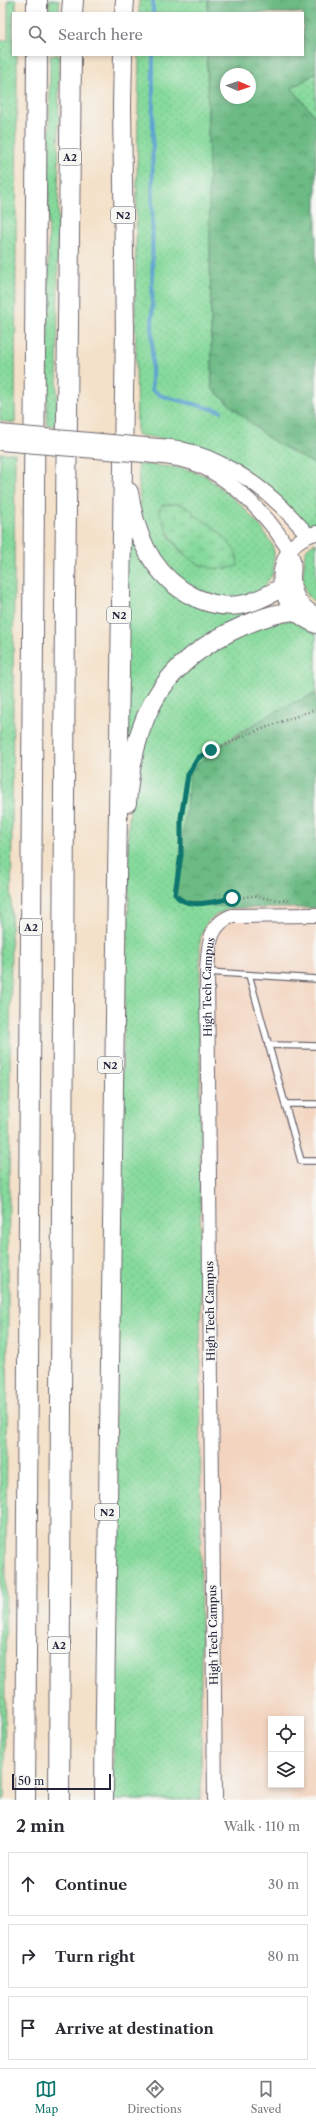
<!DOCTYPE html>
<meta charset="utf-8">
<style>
body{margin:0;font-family:"Libre Caslon Text",serif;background:#f2f2f3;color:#2b2b33}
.controls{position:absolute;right:12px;bottom:12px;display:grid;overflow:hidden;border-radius:0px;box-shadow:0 2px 6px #0003}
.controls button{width:36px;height:36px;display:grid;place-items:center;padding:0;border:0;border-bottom:1px solid #e1e1e2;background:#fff;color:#2b2b33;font:20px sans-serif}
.compass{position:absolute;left:220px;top:68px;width:36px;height:36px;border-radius:50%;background:#fff;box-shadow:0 2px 6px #0003;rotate:92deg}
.scale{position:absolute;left:12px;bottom:10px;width:99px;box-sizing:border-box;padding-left:4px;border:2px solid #22223b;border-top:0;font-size:11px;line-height:14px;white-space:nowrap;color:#22223b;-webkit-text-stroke:3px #f6f6f2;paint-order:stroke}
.stop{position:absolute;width:12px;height:12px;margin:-9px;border:3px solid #0f766e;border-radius:50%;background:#fff}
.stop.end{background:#0f766e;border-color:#fff;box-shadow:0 1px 4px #0008}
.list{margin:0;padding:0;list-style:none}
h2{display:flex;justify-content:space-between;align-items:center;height:52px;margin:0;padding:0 16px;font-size:17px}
h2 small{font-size:13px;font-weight:400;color:#7c7c81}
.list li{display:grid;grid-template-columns:26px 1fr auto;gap:12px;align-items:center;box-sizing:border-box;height:64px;margin:0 8px 8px;padding:0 8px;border:1px solid #e1e1e2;border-radius:0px}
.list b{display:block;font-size:15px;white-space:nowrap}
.list em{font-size:13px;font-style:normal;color:#7c7c81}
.icon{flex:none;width:22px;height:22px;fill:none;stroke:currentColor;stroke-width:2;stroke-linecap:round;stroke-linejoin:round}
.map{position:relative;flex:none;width:316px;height:1800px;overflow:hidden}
.search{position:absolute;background:#fff;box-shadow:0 2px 6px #0003;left:12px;right:12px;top:12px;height:44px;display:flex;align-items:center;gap:10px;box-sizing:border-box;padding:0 14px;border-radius:0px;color:#7c7c81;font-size:15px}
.sheet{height:268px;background:#fff}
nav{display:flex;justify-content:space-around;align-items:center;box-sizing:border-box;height:56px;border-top:1px solid #e1e1e2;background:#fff;font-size:11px;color:#7c7c81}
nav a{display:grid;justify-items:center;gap:2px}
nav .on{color:#0f766e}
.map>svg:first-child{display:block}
.built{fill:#f3d4bf;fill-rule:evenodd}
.grass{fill:url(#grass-dots);stroke:#547e6c;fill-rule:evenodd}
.forest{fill:url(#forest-crowns);stroke:#476e60;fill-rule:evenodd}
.wetland{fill:url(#wetland-marsh);stroke:#547e6c}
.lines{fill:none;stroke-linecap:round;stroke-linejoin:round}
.stream{stroke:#5ca1d1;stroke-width:4}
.service-casing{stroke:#6c656d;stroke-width:8}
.tertiary-casing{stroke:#6c656d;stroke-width:16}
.trunk-casing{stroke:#6c656d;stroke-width:20}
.motorway-casing{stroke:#6c656d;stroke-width:22}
.path{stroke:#6c656d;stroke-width:2.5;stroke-dasharray:1 3;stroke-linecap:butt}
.service{stroke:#fff;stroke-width:5.5}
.tertiary{stroke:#fff;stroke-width:14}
.trunk{stroke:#fff;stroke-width:18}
.motorway{stroke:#fff;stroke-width:20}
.tertiary-bridge-casing{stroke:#6c656d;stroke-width:16;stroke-linecap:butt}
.tertiary-bridge{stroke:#fff;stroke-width:14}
.route{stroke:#0f766e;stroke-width:5}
.labels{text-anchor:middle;stroke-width:3.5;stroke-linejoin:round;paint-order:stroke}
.shield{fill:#f6f6f2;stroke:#626272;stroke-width:1}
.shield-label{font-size:10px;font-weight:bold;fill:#22223b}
.street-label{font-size:11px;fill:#22223b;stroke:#f6f6f2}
</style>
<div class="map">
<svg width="316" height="1800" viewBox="0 0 316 1800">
<defs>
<pattern id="grass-dots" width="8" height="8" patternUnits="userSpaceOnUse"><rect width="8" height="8" fill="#86da9c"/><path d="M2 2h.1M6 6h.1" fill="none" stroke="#73bb87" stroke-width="1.8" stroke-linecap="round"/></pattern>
<pattern id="forest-crowns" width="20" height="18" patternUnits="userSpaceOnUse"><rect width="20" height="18" fill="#6cba84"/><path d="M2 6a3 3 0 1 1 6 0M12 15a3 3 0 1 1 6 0" fill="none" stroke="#58976d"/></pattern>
<pattern id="wetland-marsh" width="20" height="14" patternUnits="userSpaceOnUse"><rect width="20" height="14" fill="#86da9c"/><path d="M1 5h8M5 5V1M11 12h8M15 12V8" fill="none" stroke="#73bb87"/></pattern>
</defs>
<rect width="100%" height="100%" fill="#f6f6f2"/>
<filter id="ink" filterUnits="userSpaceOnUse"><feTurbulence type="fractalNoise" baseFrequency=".025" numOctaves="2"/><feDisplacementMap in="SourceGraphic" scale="8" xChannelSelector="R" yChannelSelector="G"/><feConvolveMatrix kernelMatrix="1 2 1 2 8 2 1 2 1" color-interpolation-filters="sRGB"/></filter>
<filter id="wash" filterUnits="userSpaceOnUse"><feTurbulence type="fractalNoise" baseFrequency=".012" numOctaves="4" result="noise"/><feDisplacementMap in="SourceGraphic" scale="16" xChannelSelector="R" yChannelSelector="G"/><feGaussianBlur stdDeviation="0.9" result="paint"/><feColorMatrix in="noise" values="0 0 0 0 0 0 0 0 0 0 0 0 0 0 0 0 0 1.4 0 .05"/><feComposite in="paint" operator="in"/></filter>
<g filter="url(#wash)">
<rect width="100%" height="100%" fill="#f4e1c9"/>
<path class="built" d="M316 688V1800H159L164 764ZM271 1719H301V1785H271Z"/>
<g class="grass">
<path d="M8 0H16V13H13V55H17V72L15 423 0 421V40H8Z"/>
<path d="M49 0H59V13H50Z"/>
<rect x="139" y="0" width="69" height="13"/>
<path d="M50 55H59L57 426 47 425Z"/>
<path d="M139 55H207L212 389 268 438 316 465V526C297 526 257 478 239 466 209 446 173 440 137 435L135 302Z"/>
<path d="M316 73V118L292 88Z"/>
<path d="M0 453H15L4 1800H0Z"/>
<path d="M138 464 183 468 206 476 242 506 260 526 272 544 274 552 273 573 264 587 251 596 233 600 191 589 153 554 140 508ZM193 515 204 567 181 552 167 533Z"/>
<path d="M121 479 168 589 259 608 261 613 166 671 119 789Z"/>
<path d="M316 543V603C302 594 302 581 304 566 305 555 303 547 316 543Z"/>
<path d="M290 620 316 634V693C275 712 220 738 190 773L185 902 234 908C215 913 202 921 200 942L201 1800H113L115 1245 129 899 128 830 132 789 152 712 199 655 261 624Z"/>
</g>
<g class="forest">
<path d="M208 0H316V73L292 88 316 118V465L268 438 212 389 207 55H303V13H208ZM226 74H250V98H226Z"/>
<path d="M316 693V908H234L185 902 176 894 190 773 204 757 276 711Z"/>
</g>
<path class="wetland" d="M180 504 193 511V515C207 519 229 540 236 553 238 556 237 562 238 566 195 578 172 547 159 511L162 505Z"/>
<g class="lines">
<g class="stream">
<path d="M153 13V0"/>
<path d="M153 55 152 390 162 396 221 411"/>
</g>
</g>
</g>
<g filter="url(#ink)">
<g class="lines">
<defs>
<g id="service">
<path d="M207 972 316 979"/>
<path d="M249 975 301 1161H316"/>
<path d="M268 1045 316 1046"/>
<path d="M285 1104H316"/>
</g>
<g id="tertiary">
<path d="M145 445C156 446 167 446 178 448 217 457 256 481 283 508 292 517 300 526 308 535"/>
<path d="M144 455C163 457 181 458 198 465 233 479 276 523 292 557 295 564 293 571 293 578 293 595 301 607 316 614"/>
<path d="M316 533C284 541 271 576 288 604 294 614 305 621 316 626"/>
<path id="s1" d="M215 1800 207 971C209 949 207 925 232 916L316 915"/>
</g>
<g id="trunk">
<path d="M124 13 125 0"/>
<path d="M123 55 122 105 125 337"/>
<path d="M129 492C135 535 153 577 194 597 209 604 228 608 245 604 258 601 270 594 281 588"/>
<path d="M127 803C133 724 157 668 230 632 250 622 272 613 294 611"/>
<path d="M104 1800C107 1308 114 816 125 325"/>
</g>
<g id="motorway">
<path d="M37 0V13"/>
<path d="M72 13 73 0"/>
<path d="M25 1800 37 55"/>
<path d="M59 1800 65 596 71 55"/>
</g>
</defs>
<use href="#service" class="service-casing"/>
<use href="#tertiary" class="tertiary-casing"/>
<use href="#trunk" class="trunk-casing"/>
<use href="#motorway" class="motorway-casing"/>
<path class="path" d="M288 901 251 896 207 903H189L179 899 175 894V887L181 855V818L188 775 198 758 243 736 316 709"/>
<use href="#service" class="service"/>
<use href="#tertiary" class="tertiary"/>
<use href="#trunk" class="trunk"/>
<use href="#motorway" class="motorway"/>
<defs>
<g id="tertiary-bridge">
<path d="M0 432 145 445"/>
<path d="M0 443 144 455"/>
</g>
</defs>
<use href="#tertiary-bridge" class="tertiary-bridge-casing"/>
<use href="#tertiary-bridge" class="tertiary-bridge"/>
</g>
</g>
<g class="lines" filter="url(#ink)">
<path class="route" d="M211 750 198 758 188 775 181 818V855L175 894C186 911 215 901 232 898"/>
</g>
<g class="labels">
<g class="shield">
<rect x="59" y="149" width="22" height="16" rx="3"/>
<rect x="111" y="207" width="24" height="16" rx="3"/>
<rect x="107" y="607" width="24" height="16" rx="3"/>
<rect x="20" y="919" width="22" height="16" rx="3"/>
<rect x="98" y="1057" width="24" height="16" rx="3"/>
<rect x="95" y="1504" width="24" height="16" rx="3"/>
<rect x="48" y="1637" width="22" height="16" rx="3"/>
</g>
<g class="shield-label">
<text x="70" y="161">A2</text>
<text x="123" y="219">N2</text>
<text x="119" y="619">N2</text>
<text x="31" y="931">A2</text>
<text x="110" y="1069">N2</text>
<text x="107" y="1516">N2</text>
<text x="59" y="1649">A2</text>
</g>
<g class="street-label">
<text dy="4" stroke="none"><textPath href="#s1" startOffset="813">High Tech Campus</textPath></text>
<text transform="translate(210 1311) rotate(-91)" y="4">High Tech Campus</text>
<text transform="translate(213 1635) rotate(-91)" y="4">High Tech Campus</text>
</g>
</g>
</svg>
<div class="controls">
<button><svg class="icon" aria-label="locate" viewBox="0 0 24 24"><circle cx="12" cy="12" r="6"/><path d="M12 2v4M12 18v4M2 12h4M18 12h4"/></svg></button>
<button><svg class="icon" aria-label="layers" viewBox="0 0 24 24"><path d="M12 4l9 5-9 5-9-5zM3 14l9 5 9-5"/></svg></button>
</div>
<svg class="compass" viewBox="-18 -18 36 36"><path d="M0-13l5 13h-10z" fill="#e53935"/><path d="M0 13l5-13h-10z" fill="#7c7c81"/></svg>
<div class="scale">50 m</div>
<div class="stop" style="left:232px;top:898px"></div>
<div class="stop end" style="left:211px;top:750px"></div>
<div class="search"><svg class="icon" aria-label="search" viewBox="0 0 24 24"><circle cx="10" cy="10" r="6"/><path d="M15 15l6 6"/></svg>Search here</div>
</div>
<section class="sheet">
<h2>2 min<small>Walk · 110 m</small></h2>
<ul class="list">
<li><svg class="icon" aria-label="ahead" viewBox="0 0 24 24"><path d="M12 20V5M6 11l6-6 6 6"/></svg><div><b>Continue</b></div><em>30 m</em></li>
<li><svg class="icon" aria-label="right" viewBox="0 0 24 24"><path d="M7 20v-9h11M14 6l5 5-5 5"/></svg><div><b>Turn right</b></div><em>80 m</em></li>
<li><svg class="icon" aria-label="arrive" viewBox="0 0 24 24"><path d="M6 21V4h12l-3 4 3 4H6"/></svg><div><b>Arrive at destination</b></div></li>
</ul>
</section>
<nav>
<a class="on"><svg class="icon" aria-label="map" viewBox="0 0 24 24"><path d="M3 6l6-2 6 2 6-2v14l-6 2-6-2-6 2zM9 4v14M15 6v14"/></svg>Map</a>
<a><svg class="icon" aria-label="directions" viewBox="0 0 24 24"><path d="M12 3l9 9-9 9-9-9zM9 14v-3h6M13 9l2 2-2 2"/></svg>Directions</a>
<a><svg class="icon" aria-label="saved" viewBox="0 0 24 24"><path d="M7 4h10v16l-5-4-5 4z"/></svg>Saved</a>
</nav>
